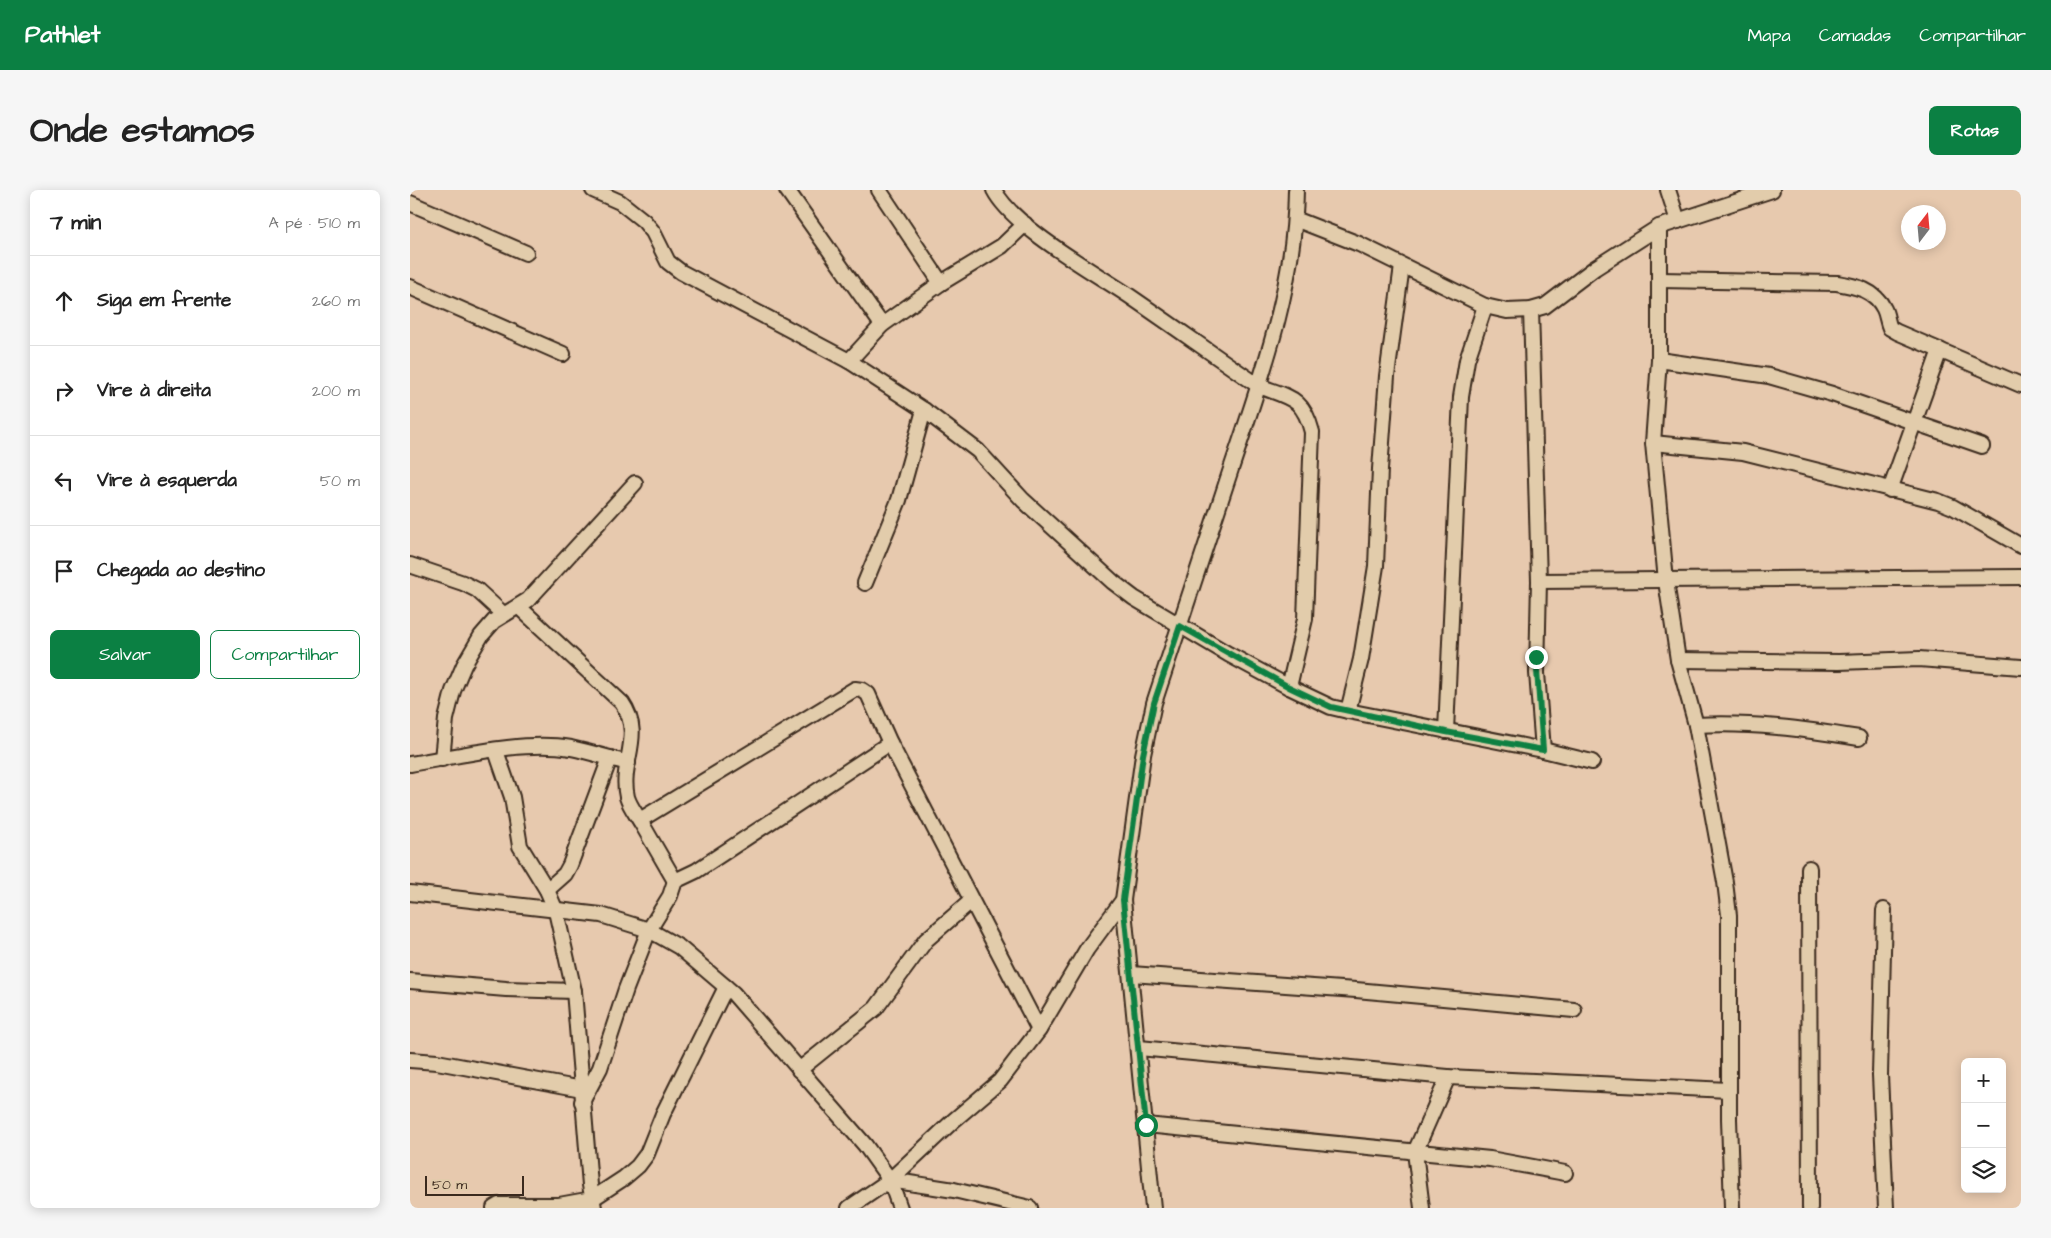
<!DOCTYPE html>
<html lang="pt">
<meta charset="utf-8">
<style>
body{margin:0;font-family:"Architects Daughter",sans-serif;background:#f6f6f6;color:#222}
.controls{position:absolute;right:15px;bottom:15px;display:grid;overflow:hidden;border-radius:8px;box-shadow:0 2px 12px #0003}
.controls button{width:45px;height:45px;display:grid;place-items:center;padding:0;border:0;border-bottom:1px solid #e0e0e0;background:#fff;color:#222;font:25px sans-serif}
.compass{position:absolute;left:1491px;top:15px;width:45px;height:45px;border-radius:50%;background:#fff;box-shadow:0 2px 12px #0003;rotate:16deg}
.scale{position:absolute;left:15px;bottom:12px;width:99px;box-sizing:border-box;padding-left:5px;border:2px solid #3b2a1e;border-top:0;font-size:14px;line-height:18px;white-space:nowrap;color:#3b2a1e;-webkit-text-stroke:4px #e2ccab;paint-order:stroke}
.stop{position:absolute;width:15px;height:15px;margin:-11px;border:4px solid #0b8043;border-radius:50%;background:#fff}
.stop.end{background:#0b8043;border-color:#fff;box-shadow:0 1px 5px #0008}
.list{margin:0;padding:0;list-style:none}
h2{display:flex;justify-content:space-between;align-items:center;height:65px;margin:0;padding:0 20px;font-size:21px}
h2 small{font-size:16px;font-weight:400;color:#767676}
.list li{display:grid;grid-template-columns:32px 1fr auto;gap:15px;align-items:center;box-sizing:border-box;height:90px;padding:0 20px;border-top:1px solid #e0e0e0}
.list b{display:block;font-size:19px;white-space:nowrap}
.list em{font-size:16px;font-style:normal;color:#767676}
.actions{display:flex;gap:10px;padding:15px 20px}
.actions a{flex:1;padding:11px 0;border:1px solid #0b8043;border-radius:8px;text-align:center;font-size:18px;color:#0b8043}
.actions .main{background:#0b8043;color:#fff}
.icon{flex:none;width:28px;height:28px;fill:none;stroke:currentColor;stroke-width:2;stroke-linecap:round;stroke-linejoin:round}
.map{position:relative;flex:none;width:1611px;height:1018px;overflow:hidden;border-radius:8px}
header{display:flex;align-items:center;gap:30px;box-sizing:border-box;height:70px;padding:0 25px;background:#0b8043;color:#fff}
header strong{font-size:24px}
nav{display:flex;gap:28px;margin-inline-start:auto;font-size:18px}
.intro{display:flex;align-items:center;justify-content:space-between;box-sizing:border-box;height:120px;padding:0 30px}
h1{margin:0;font-size:35px}
.button{padding:12px 22px;border-radius:8px;background:#0b8043;color:#fff;font-size:18px;font-weight:700}
main{display:flex;gap:30px;padding:0 30px}
aside{flex:1;background:#fff;border-radius:8px;box-shadow:0 2px 12px #0003}
.map>svg:first-child{display:block}
.lines{fill:none;stroke-linecap:round;stroke-linejoin:round}
.minor-casing{stroke:#3b2a1e;stroke-width:18}
.minor{stroke:#e2ccab;stroke-width:14}
.route{stroke:#0b8043;stroke-width:6}
</style>
<header>
<strong>Pathlet</strong>
<nav><a>Mapa</a><a>Camadas</a><a>Compartilhar</a></nav>
</header>
<div class="intro"><h1>Onde estamos</h1><a class="button">Rotas</a></div>
<main>
<aside>
<h2>7 min<small>A pé · 510 m</small></h2>
<ul class="list">
<li><svg class="icon" aria-label="ahead" viewBox="0 0 24 24"><path d="M12 20V5M6 11l6-6 6 6"/></svg><div><b>Siga em frente</b></div><em>260 m</em></li>
<li><svg class="icon" aria-label="right" viewBox="0 0 24 24"><path d="M7 20v-9h11M14 6l5 5-5 5"/></svg><div><b>Vire à direita</b></div><em>200 m</em></li>
<li><svg class="icon" aria-label="left" viewBox="0 0 24 24"><path d="M17 20v-9H6M10 6l-5 5 5 5"/></svg><div><b>Vire à esquerda</b></div><em>50 m</em></li>
<li><svg class="icon" aria-label="arrive" viewBox="0 0 24 24"><path d="M6 21V4h12l-3 4 3 4H6"/></svg><div><b>Chegada ao destino</b></div></li>
</ul>
<div class="actions"><a class="main">Salvar</a><a>Compartilhar</a></div>
</aside>
<div class="map">
<svg width="1611" height="1018" viewBox="0 0 1611 1018">
<rect width="100%" height="100%" fill="#e7c9ae"/>
<filter id="ink" filterUnits="userSpaceOnUse"><feTurbulence type="fractalNoise" baseFrequency=".02" numOctaves="2"/><feDisplacementMap in="SourceGraphic" scale="10" xChannelSelector="R" yChannelSelector="G"/><feConvolveMatrix kernelMatrix="1 2 1 2 8 2 1 2 1" color-interpolation-filters="sRGB"/></filter>
<g filter="url(#ink)">
<g class="lines">
<defs>
<g id="minor">
<path d="M183 0 210 12 234 31 243 42 258 72 271 82 439 171 514 220 568 261 613 310 703 392 724 408 818 464 879 497 921 517 938 521 1133 560 1182 572"/>
<path d="M377 0 472 135"/>
<path d="M469 0 531 93"/>
<path d="M584 0C603 37 682 81 718 105 762 135 805 166 849 196 880 208 893 207 902 242L895 429 879 497"/>
<path d="M1258 0 1268 31"/>
<path d="M0 13 116 63"/>
<path d="M885 29 949 54 1075 116 1097 121 1121 120 1135 116 1185 78 1249 37 1362 0"/>
<path d="M1249 37V170L1243 253 1256 391 1268 470 1286 535 1315 692 1319 725V929L1322 1018"/>
<path d="M1250 90 1427 93C1446 96 1465 100 1474 119 1477 125 1477 132 1480 138L1487 142 1611 195"/>
<path d="M0 97 153 164"/>
<path d="M1121 120 1129 391 1127 483 1133 560"/>
<path d="M1249 170 1359 186 1422 204 1572 256"/>
<path d="M439 171 472 135 531 93 592 56 615 34"/>
<path d="M1243 253 1333 262 1528 311 1543 317 1611 356"/>
<path d="M1480 300 1530 160"/>
<path d="M0 375 53 393 67 400 93 424"/>
<path d="M1129 391 1611 387"/>
<path d="M455 393 489 310 514 220"/>
<path d="M109 417 212 513C235 546 209 572 217 607 220 617 227 625 232 634 243 653 254 672 265 691"/>
<path d="M1268 470 1429 472 1509 469 1611 477"/>
<path d="M938 521 951 469 966 376 970 279 977 186 992 76"/>
<path d="M1286 535C1341 532 1394 539 1449 548"/>
<path d="M1036 541 1051 207 1057 170 1075 116"/>
<path d="M86 561 102 607 110 656 137 700 146 721 164 801 180 995 184 1018"/>
<path d="M32 569 36 529 43 501 54 475 71 446 84 431 118 410 225 293"/>
<path d="M0 574C49 566 113 550 161 558 180 562 199 568 218 573"/>
<path d="M230 630 445 499 452 500 458 504 480 553"/>
<path d="M1399 678 1400 1018"/>
<path d="M137 700 155 684 160 675 200 568"/>
<path d="M0 703 191 725 239 740 269 757 323 803 455 955 480 990 490 1018"/>
<path d="M713 710 743 1018"/>
<path d="M1474 720 1470 885 1476 1018"/>
<path d="M721 784 946 800 1164 820"/>
<path d="M0 791 96 799 164 801"/>
<path d="M729 858 1038 887 1319 900"/>
<path d="M0 870 27 872 172 899"/>
<path d="M389 880 466 818 516 750 561 711"/>
<path d="M172 912 190 878 216 799 239 740 260 706 265 691 286 681 480 553 629 840"/>
<path d="M736 935 1080 969 1155 983"/>
<path d="M480 990 544 1000 620 1018"/>
<path d="M84 1018 89 1015H149L182 1009 214 988 228 976 237 964 253 924 316 797"/>
<path d="M439 1018 480 990 543 931 590 891 629 840 677 759 713 710 733 565 744 513C770 435 795 357 821 279 851 189 885 97 886 0"/>
<path d="M1012 1018 1005 962 1038 887"/>
</g>
</defs>
<use href="#minor" class="minor-casing"/>
<use href="#minor" class="minor"/>
</g>
</g>
<g class="lines" filter="url(#ink)">
<path class="route" d="M736 935 713 710 733 565 744 513 770 436 879 497 921 517 1036 542 1133 560 1126 467"/>
</g>
</svg>
<div class="controls">
<button>+</button>
<button>−</button>
<button><svg class="icon" aria-label="layers" viewBox="0 0 24 24"><path d="M12 4l9 5-9 5-9-5zM3 14l9 5 9-5"/></svg></button>
</div>
<svg class="compass" viewBox="-18 -18 36 36"><path d="M0-13l5 13h-10z" fill="#e53935"/><path d="M0 13l5-13h-10z" fill="#767676"/></svg>
<div class="scale">50 m</div>
<div class="stop" style="left:736px;top:935px"></div>
<div class="stop end" style="left:1126px;top:467px"></div>
</div>
</main>
